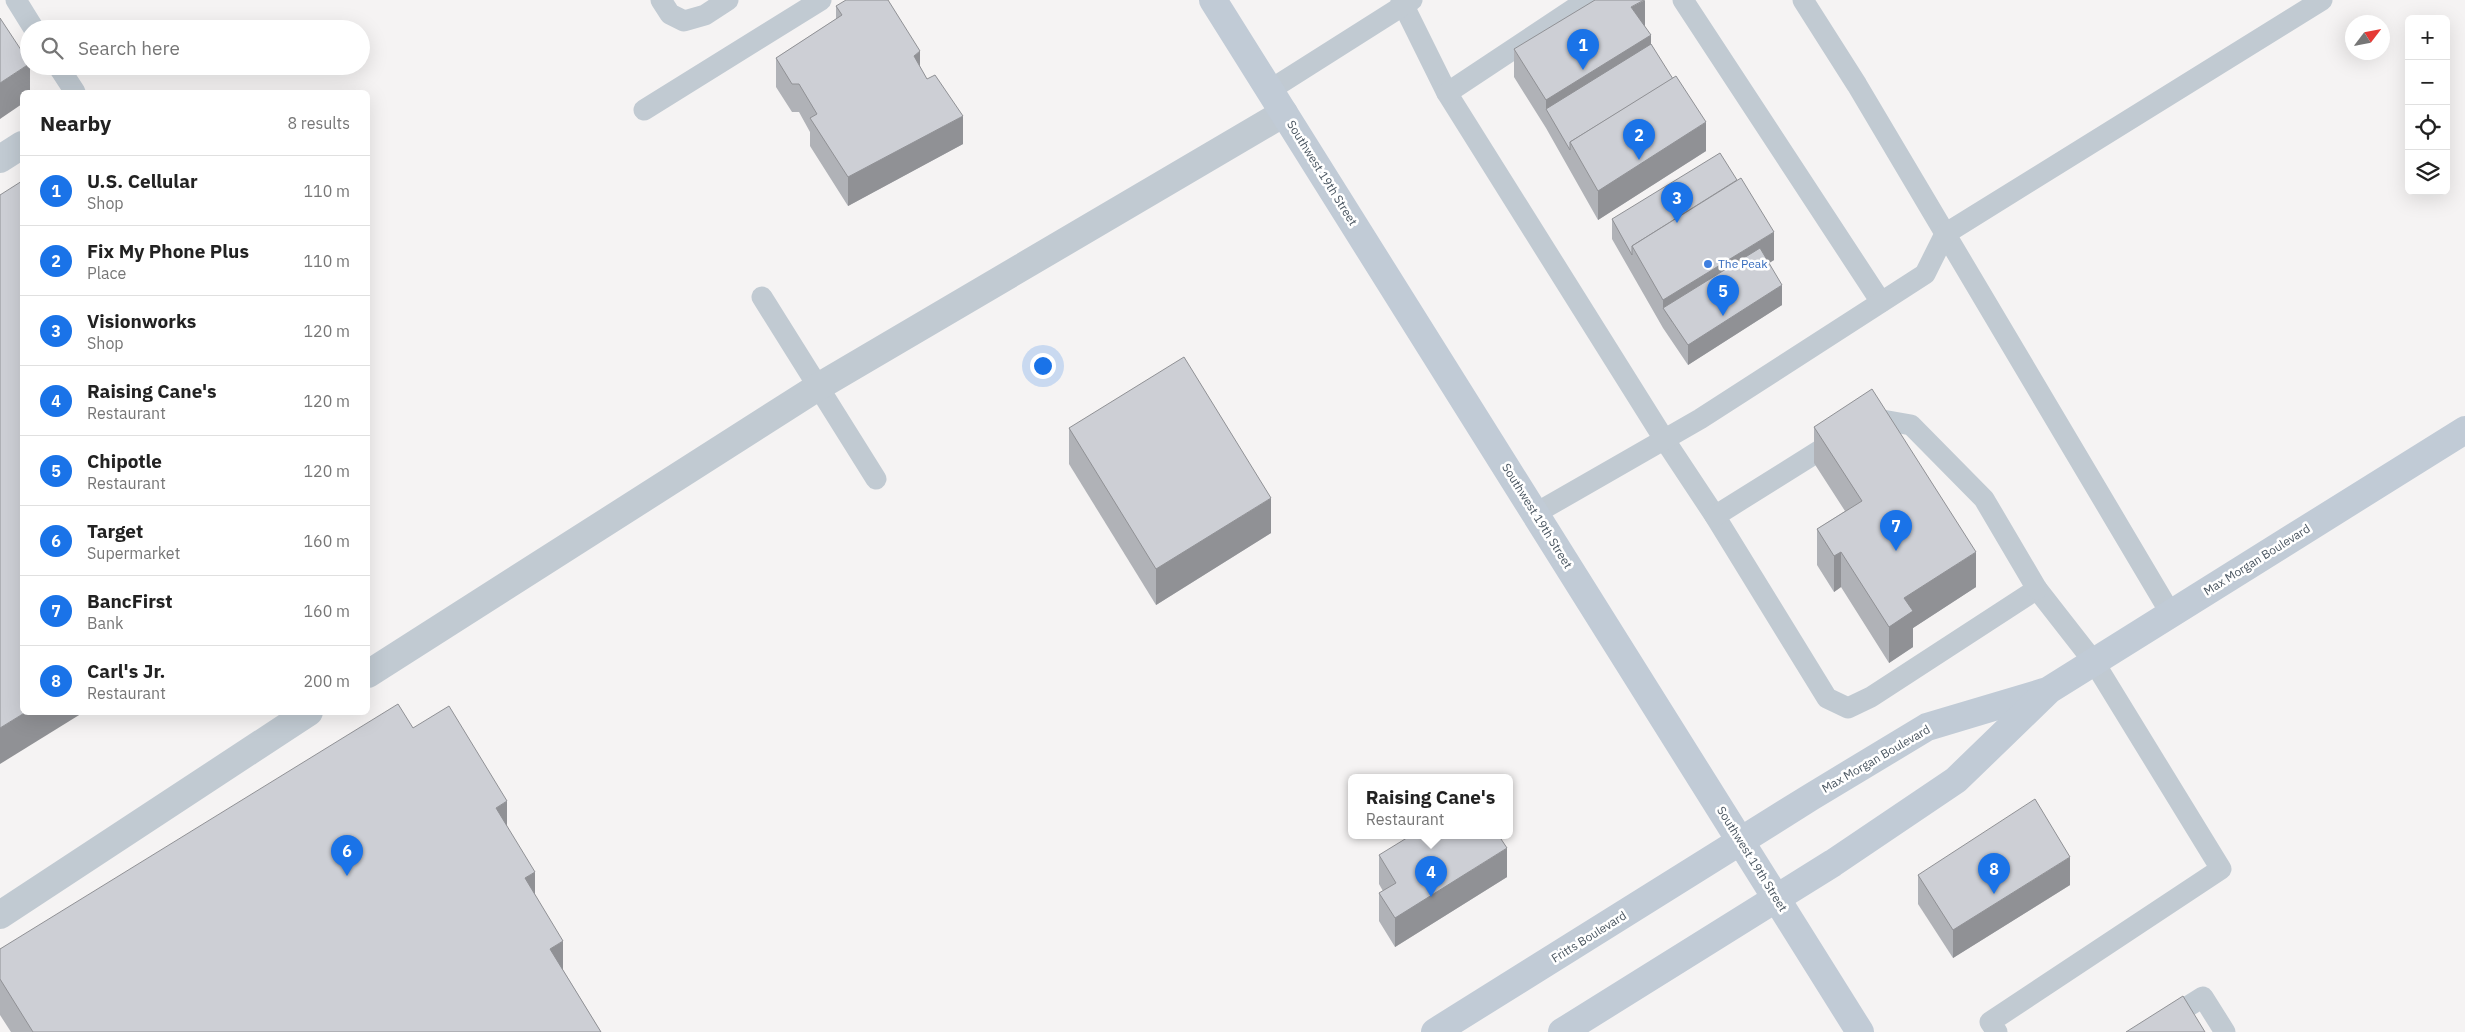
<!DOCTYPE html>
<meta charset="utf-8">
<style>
body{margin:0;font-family:"IBM Plex Sans",sans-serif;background:#f6f6f6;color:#222}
.controls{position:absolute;right:15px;top:15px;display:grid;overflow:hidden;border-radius:8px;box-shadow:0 5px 20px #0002}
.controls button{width:45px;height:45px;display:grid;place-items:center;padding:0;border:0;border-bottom:1px solid #e0e0e0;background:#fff;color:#222;font:25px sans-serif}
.compass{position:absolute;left:2345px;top:15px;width:45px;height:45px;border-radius:50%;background:#fff;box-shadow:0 5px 20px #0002;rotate:58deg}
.you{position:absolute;left:1042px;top:365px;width:18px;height:18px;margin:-12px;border:4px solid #fff;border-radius:50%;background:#1a73e8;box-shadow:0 0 0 8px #1a73e833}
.badge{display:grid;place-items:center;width:32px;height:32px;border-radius:50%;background:#1a73e8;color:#fff;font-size:16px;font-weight:700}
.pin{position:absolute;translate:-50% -41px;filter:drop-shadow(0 1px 2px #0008)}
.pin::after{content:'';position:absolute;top:26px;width:18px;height:15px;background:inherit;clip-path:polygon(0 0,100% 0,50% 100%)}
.popup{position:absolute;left:1348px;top:774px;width:165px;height:65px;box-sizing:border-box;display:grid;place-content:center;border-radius:8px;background:#fff;filter:drop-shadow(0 1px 4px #0005);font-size:16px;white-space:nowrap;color:#767676}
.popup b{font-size:19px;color:#222}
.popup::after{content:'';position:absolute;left:50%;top:100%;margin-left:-10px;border:10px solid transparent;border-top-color:#fff}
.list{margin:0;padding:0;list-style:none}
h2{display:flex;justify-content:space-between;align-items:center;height:65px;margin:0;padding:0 20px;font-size:21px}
h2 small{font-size:16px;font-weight:400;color:#767676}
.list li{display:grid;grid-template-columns:32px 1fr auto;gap:15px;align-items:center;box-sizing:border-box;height:70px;padding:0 20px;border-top:1px solid #e0e0e0}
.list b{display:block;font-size:19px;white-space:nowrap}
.list p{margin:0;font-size:16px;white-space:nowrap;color:#767676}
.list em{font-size:16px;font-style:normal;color:#767676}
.icon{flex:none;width:28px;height:28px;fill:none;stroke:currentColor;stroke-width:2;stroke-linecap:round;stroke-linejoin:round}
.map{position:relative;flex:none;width:2465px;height:1032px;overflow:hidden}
.search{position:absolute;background:#fff;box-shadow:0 5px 20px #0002;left:20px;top:20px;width:350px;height:55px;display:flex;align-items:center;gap:12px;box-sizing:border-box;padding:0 18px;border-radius:28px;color:#767676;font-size:19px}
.panel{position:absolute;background:#fff;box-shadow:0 5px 20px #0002;left:20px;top:90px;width:350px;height:625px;border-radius:8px}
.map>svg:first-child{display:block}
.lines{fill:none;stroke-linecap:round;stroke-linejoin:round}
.lane{stroke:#c1cad2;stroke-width:21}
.street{stroke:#c1cad2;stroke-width:28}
.secondary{stroke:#c1cbd6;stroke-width:28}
.wall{fill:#b0b2b7}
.shaded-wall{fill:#909195}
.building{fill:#cdcfd5;stroke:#909195}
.shop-dot{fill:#3f7fe0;stroke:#fff;stroke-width:2}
.labels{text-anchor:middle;stroke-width:5;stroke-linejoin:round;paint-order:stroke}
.street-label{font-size:12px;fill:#4a5661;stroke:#fff}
.shop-label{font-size:12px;fill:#366cbe;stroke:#fff;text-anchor:start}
</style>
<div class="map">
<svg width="2465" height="1032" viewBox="0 0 2465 1032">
<rect width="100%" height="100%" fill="#f5f3f3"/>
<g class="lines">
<g class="lane">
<path d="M16 0 34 29"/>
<path d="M661 0 670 14 684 21 705 15 728 0"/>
<path d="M1401 0 1447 93 1664 439 1715 516 1827 698 1848 708 1871 697 2037 589 2094 662 2221 869 1990 1022 1997 1032"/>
<path d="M1683 0 1881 302"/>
<path d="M1803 0 1857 85 2171 614"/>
<path d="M58 66 75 92"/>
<path d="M1270 90 1412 0"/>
<path d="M1447 93 1587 0"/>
<path d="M644 110 821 0"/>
<path d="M762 297 876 479"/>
<path d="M1865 421 1871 418 1911 425 1984 499 2037 589"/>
<path d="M1536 513 1700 419 1925 274 1945 234 2322 0"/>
<path d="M1715 516 1838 439"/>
<path d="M2147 1032 2203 997 2225 1032"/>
</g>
<g class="street">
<path d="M0 159 22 145"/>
<path d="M368 674 818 387 1284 113"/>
<path d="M0 915 309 712"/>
</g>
<g class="secondary">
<path d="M1213 0 1860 1032"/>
<path d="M1435 1032 1811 797 1927 727 2044 692"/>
<path d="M1562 1032 1833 863 1956 780 2049 690 2465 430"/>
</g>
</g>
<g class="wall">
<path d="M836 6 920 67 963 144 848 206 810 146V132L799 112H792L776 87V58L836 19Z"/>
<path d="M1645 27 1651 44 1706 151 1598 220 1546 128 1514 77V49Z"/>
<path d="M1612 219 1774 260 1769 263 1782 305 1688 365 1663 328 1612 239Z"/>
<path d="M1814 427 1976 587 1913 628V647L1889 663 1841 587 1834 592 1817 565V529L1845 511 1814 463Z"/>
<path d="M1069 428 1271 533 1156 605 1069 464Z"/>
<path d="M413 728 507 827 535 895 563 970 601 1032H11L0 1015V949Z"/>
<path d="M1379 855 1507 877 1395 947 1379 921V893L1383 891 1379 884Z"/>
<path d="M1918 875 2070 885 1953 958 1918 904Z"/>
</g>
<g class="shaded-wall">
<path d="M1645 0V28L1631 7Z"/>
<path d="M1651 35V63L1546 109V100Z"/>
<path d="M920 51V79L914 56Z"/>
<path d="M29 64V66H30V92H22V104L0 119V83Z"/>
<path d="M963 116V144L848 206V177Z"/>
<path d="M1706 122V151L1598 220V191Z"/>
<path d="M1774 232V260L1672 322 1663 308V300Z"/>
<path d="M1782 285V305L1688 365V345Z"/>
<path d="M1271 498V533L1156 605V569Z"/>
<path d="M1841 552V587L1834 592V556Z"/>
<path d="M1976 552V587L1913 628V647L1889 663V627L1904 598Z"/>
<path d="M26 712H84L0 764V728Z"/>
<path d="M507 801V837L496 808Z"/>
<path d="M1507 848V877L1395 947V918Z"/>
<path d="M2070 857V885L1953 958V930Z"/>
<path d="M535 872V907L525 878Z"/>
<path d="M563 941V976L550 949Z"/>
</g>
<g class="building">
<path d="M846 0H888L920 51 914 56 927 79 935 75 963 116 848 177 810 118 817 114 799 84H792L776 58 842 15 836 6Z"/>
<path d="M1595 0H1644L1631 7 1651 35 1546 100 1514 49Z"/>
<path d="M0 18 29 62V64L0 83Z"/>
<path d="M1651 44 1673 79 1570 142V150L1546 109Z"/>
<path d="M1676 76 1706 122 1598 191 1570 142Z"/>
<path d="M1720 153 1737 180 1632 246V255L1612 219Z"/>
<path d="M1741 178 1774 232 1663 300 1632 246Z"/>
<path d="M22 181V712H26L0 728V195Z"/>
<path d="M1760 248 1782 285 1688 345 1663 308Z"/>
<path d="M1184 357 1271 498 1156 569 1069 428Z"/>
<path d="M1872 389 1976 552 1904 598 1913 611 1889 627 1841 552 1834 556 1817 529 1862 501 1814 427Z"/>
<path d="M398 704 413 728 449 706 507 801 496 808 535 872 525 878 563 941 550 949 601 1032H33L0 979V949Z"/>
<path d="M2035 799 2070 857 1953 930 1918 875Z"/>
<path d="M1410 836H1499L1507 848 1395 918 1379 893 1396 883 1379 855Z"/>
<path d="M2183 996 2205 1032H2126Z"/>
</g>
<circle class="shop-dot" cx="1708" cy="264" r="5"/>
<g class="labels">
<g class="street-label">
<text transform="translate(1322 173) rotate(58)" y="4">Southwest 19th Street</text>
<text transform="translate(1537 516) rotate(58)" y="4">Southwest 19th Street</text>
<text transform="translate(2257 560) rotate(-32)" y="4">Max Morgan Boulevard</text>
<text transform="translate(1876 759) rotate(-30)" y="4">Max Morgan Boulevard</text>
<text transform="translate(1752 859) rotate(58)" y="4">Southwest 19th Street</text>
<text transform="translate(1589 937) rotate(-32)" y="4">Fritts Boulevard</text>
</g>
<g class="shop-label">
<text x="1718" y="268">The Peak</text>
</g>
</g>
</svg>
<div class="controls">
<button>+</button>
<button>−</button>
<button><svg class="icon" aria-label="locate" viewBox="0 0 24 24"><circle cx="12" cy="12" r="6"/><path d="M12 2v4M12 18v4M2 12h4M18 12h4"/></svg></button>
<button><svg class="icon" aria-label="layers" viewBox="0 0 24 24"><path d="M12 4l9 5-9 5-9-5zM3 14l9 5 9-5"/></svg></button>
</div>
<svg class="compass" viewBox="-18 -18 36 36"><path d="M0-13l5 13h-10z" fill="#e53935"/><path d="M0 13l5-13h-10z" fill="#767676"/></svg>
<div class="you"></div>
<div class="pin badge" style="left:1583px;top:70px">1</div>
<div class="pin badge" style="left:1639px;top:160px">2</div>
<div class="pin badge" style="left:1677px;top:223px">3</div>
<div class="pin badge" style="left:1431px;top:897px">4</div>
<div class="popup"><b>Raising Cane's</b>Restaurant</div>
<div class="pin badge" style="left:1723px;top:316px">5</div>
<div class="pin badge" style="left:347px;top:876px">6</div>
<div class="pin badge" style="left:1896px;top:551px">7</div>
<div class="pin badge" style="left:1994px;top:894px">8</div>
<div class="search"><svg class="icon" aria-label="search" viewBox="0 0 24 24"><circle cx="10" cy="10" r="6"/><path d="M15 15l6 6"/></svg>Search here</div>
<section class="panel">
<h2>Nearby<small>8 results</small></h2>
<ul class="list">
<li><span class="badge">1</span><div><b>U.S. Cellular</b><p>Shop</p></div><em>110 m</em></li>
<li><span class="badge">2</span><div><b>Fix My Phone Plus</b><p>Place</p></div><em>110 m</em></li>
<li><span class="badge">3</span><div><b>Visionworks</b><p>Shop</p></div><em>120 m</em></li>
<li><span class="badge">4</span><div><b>Raising Cane's</b><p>Restaurant</p></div><em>120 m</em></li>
<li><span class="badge">5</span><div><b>Chipotle</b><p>Restaurant</p></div><em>120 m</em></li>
<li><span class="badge">6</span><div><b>Target</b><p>Supermarket</p></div><em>160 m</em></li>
<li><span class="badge">7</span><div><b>BancFirst</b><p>Bank</p></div><em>160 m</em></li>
<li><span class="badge">8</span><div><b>Carl's Jr.</b><p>Restaurant</p></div><em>200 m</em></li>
</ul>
</section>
</div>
